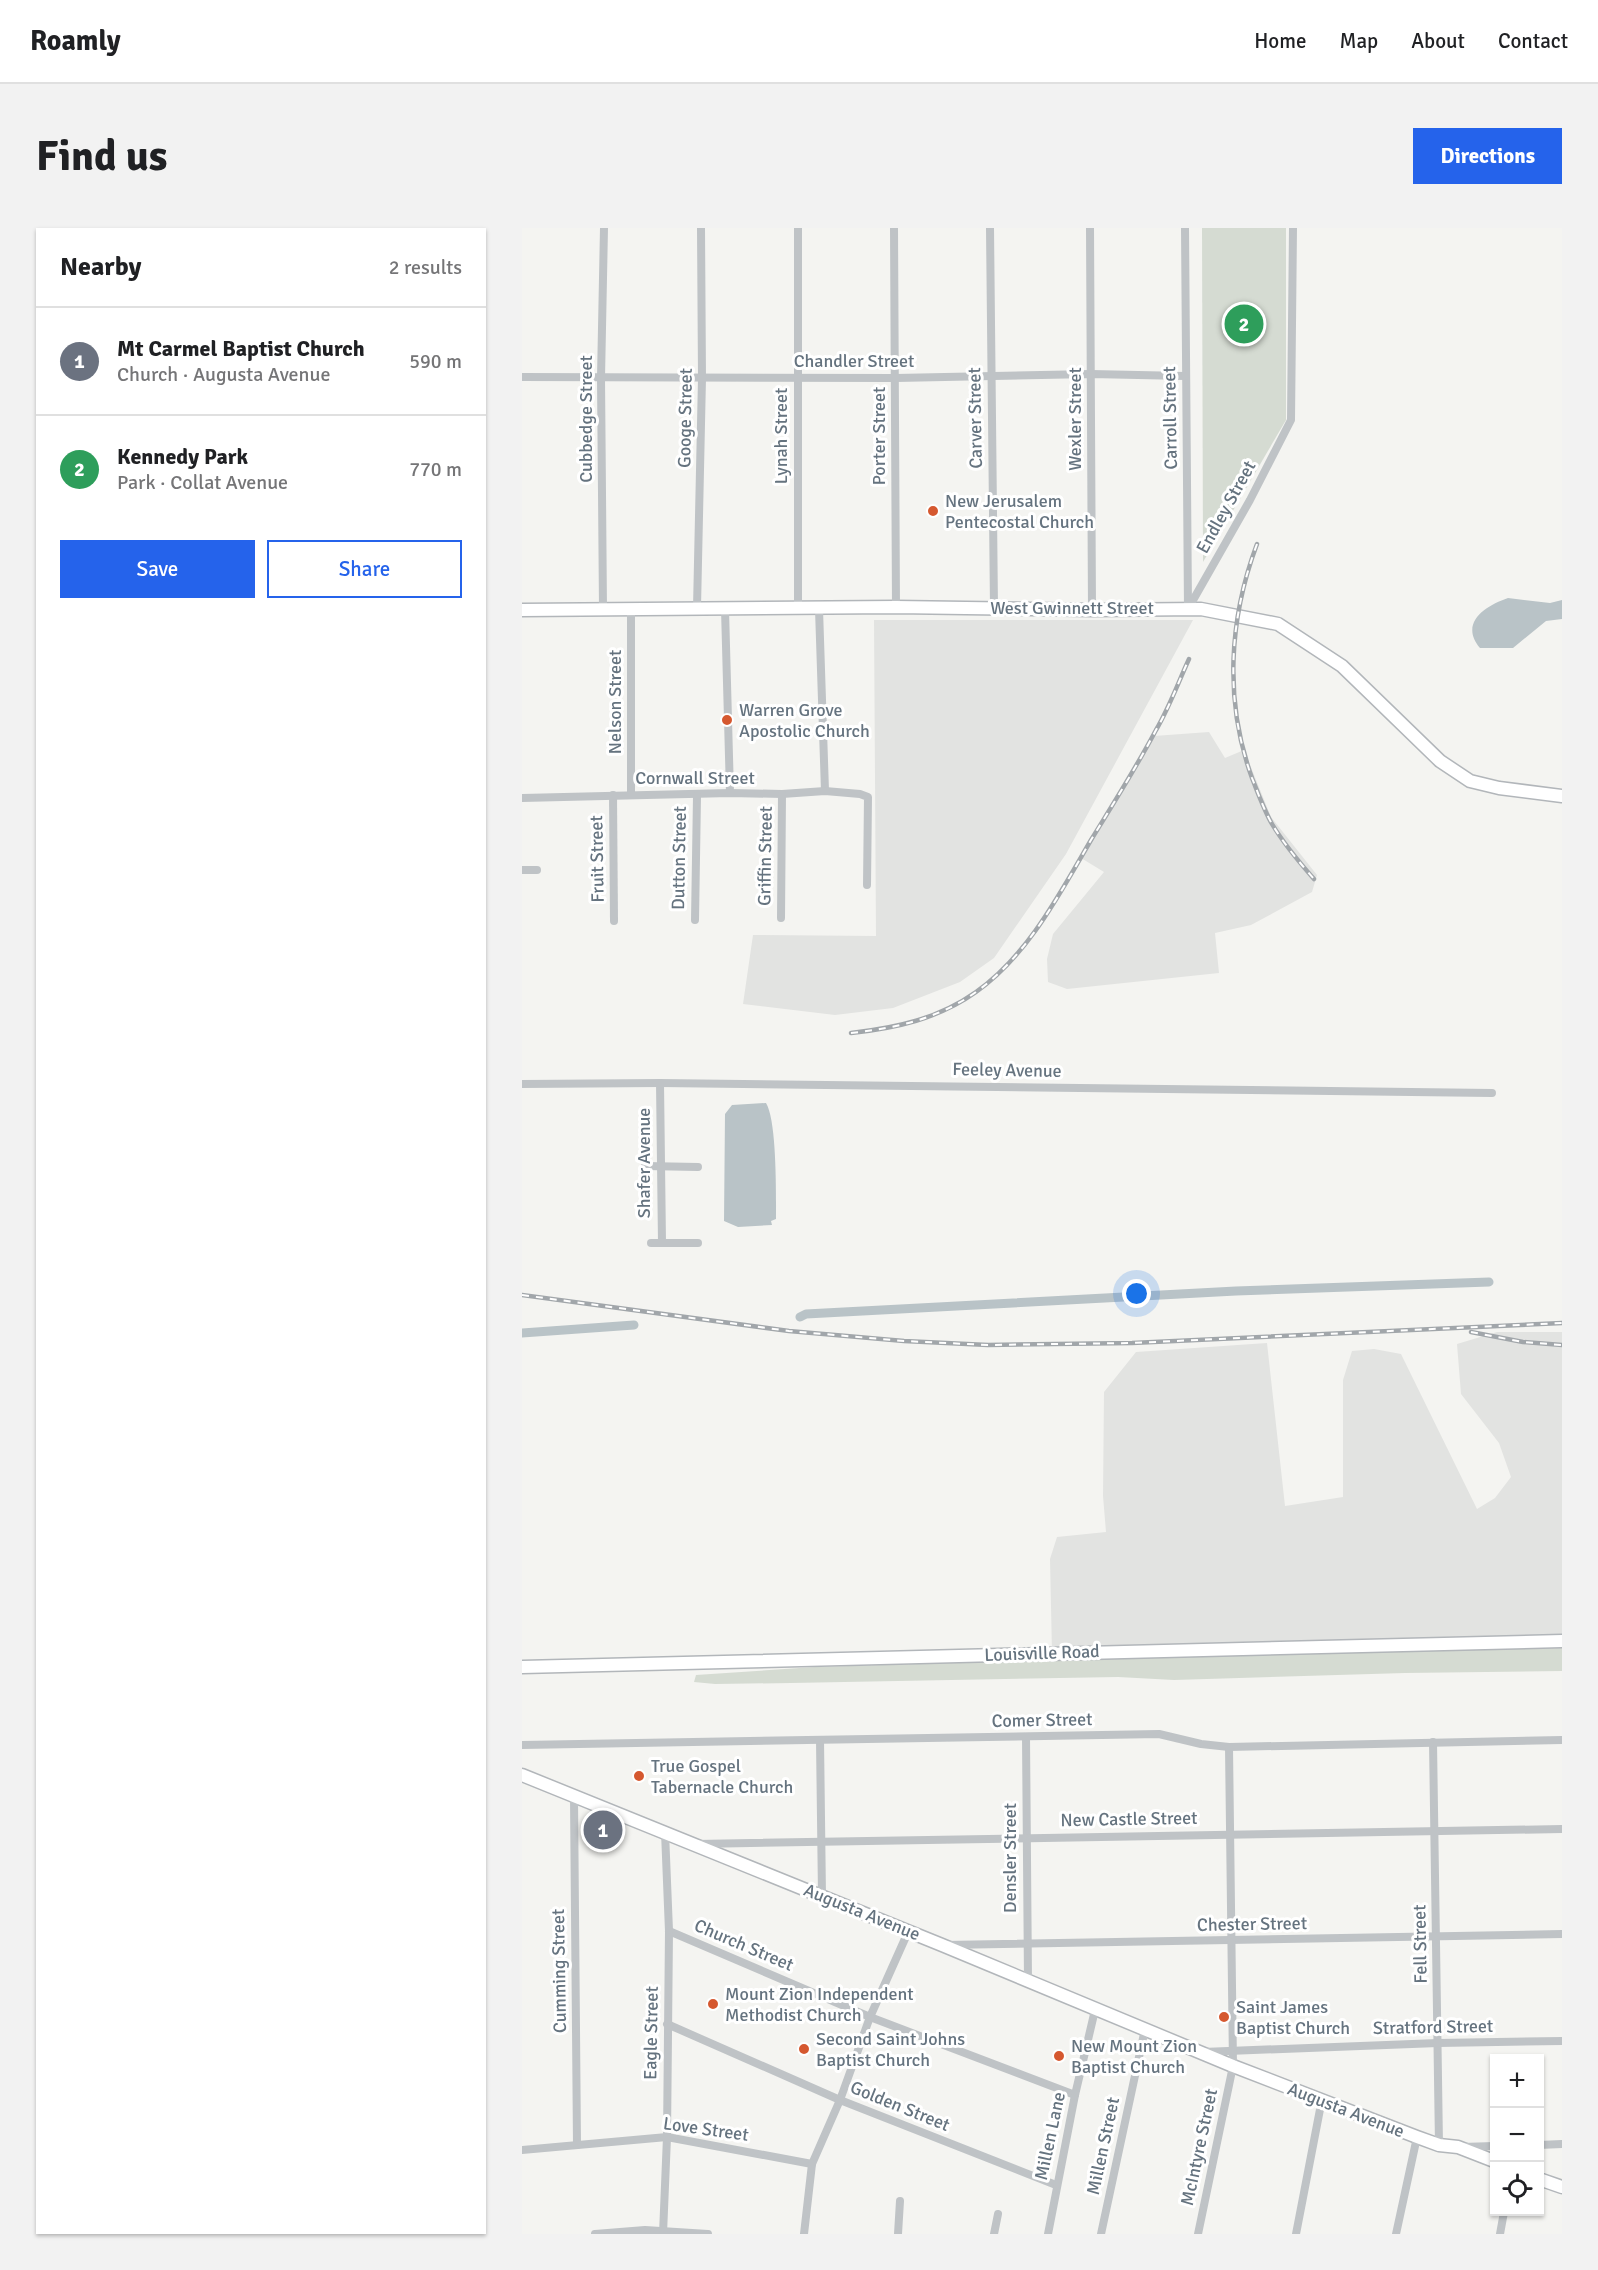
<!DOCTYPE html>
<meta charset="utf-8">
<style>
body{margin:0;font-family:Signika,sans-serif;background:#f2f2f2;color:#202124}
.controls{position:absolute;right:18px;bottom:18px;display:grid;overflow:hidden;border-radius:0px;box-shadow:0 2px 4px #0004}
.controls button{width:54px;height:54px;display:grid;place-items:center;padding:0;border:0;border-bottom:2px solid #e0e0e0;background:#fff;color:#202124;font:30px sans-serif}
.you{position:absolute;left:615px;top:1066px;width:21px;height:21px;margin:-15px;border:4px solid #fff;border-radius:50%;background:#1a73e8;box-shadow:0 0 0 9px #1a73e833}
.badge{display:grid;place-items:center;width:39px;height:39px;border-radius:50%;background:#2563eb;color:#fff;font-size:20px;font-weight:700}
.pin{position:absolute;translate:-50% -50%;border:3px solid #fff;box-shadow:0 2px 6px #0006}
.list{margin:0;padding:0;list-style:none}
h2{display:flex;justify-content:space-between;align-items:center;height:78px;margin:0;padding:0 24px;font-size:26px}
h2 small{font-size:20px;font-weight:400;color:#757577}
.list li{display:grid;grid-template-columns:39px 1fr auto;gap:18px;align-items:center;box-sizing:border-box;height:108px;padding:0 24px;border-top:2px solid #e0e0e0}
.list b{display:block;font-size:22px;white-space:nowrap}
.list p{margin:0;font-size:20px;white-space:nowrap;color:#757577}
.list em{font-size:20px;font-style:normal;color:#757577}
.actions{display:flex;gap:12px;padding:18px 24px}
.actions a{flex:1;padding:14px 0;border:2px solid #2563eb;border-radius:0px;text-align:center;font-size:21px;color:#2563eb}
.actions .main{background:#2563eb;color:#fff}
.icon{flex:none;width:33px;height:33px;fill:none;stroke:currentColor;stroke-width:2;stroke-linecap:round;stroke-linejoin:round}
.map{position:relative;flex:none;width:1040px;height:2006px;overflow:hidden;border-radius:0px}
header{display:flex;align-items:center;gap:36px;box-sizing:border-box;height:84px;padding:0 30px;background:#fff;border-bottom:2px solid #e0e0e0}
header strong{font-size:28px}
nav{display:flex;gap:33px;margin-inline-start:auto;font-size:21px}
.intro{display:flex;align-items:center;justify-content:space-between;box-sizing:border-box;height:144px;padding:0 36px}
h1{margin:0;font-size:42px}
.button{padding:15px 27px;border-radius:0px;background:#2563eb;color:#fff;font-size:21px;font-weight:700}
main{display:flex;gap:36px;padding:0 36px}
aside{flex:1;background:#fff;border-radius:0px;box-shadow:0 2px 4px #0004}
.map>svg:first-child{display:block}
.built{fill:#e2e3e1}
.green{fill:#d5dbd2}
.water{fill:#b9c3c7}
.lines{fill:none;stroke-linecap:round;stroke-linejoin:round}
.canal{stroke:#b9c3c7;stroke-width:9}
.secondary-casing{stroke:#b2b6ba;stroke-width:15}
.street{stroke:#bfc3c6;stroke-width:8}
.secondary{stroke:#fff;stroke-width:12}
.rail-casing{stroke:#a1a6aa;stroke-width:4.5}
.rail{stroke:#fff;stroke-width:2;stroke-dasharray:7;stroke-linecap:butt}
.poi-dot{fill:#d5582f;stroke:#fff;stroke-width:2}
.labels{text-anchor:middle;stroke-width:6;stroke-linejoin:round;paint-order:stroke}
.street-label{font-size:18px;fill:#65737f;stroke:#fff}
.poi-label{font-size:18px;fill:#65737f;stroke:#fff;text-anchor:start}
</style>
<header>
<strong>Roamly</strong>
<nav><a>Home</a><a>Map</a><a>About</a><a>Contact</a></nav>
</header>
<div class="intro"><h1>Find us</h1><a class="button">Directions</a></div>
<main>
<aside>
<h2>Nearby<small>2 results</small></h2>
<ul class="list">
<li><span class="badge" style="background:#6b7280">1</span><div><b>Mt Carmel Baptist Church</b><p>Church · Augusta Avenue</p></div><em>590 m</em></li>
<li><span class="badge" style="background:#2e9e5b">2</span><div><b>Kennedy Park</b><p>Park · Collat Avenue</p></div><em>770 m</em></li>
</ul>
<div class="actions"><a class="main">Save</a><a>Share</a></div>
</aside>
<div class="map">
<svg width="1040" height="2006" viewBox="0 0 1040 2006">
<rect width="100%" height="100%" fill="#f4f4f1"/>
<g class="built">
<path d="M352 392H671L544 626 472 730 438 754 371 780 313 787 221 776 231 707 354 708Z"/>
<path d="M687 504 703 530 722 522 749 589 795 647 790 664 729 697 693 705 697 745 545 761 526 754 525 731 531 706 582 644 559 630 632 508Z"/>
<path d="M975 1104H1040V1412L530 1425 528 1331 535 1309 584 1304 581 1268 582 1164 614 1124 745 1115 763 1278 821 1269V1152L830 1123 852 1121 879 1126 955 1281 973 1270 989 1249 977 1215 939 1166 935 1116Z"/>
</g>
<g class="green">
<path d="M680 0H764V192L681 334Z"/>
<path d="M1040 1420V1443L883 1445 652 1452 596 1449 269 1455 193 1456 172 1454 174 1447 293 1439 593 1430Z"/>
</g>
<g class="water">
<path d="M986 370 1028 375 1040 372V391L1024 393 991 420H958C937 395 963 378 986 370Z"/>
<path d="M244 875C255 893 254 966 254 991L249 993 250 997 216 999 202 993 203 886 210 877Z"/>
</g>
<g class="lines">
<g class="canal">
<path d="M278 1089 284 1086 714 1063 967 1054"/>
<path d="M0 1105 112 1097"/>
</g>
<defs>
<g id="secondary">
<path d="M0 382 374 379 570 382 679 381 756 396 820 438 918 533 948 553 977 560 1040 568"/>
<path d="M0 1439 1040 1413"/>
<path d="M0 1547 420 1717 711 1838 895 1909 917 1917 936 1919 972 1933"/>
<path d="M1017 1951 1040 1959"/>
</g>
</defs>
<use href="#secondary" class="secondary-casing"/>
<g class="street">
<path d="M372 0 374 379"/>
<path d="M468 0 472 380"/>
<path d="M568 0 570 382"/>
<path d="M663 0 666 380"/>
<path d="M0 149 374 150 569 146 663 148"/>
<path d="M175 380 180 150 179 0"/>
<path d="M81 381 79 150 82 0"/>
<path d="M203 381 208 565"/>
<path d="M276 381V0"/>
<path d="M297 381 303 563"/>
<path d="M666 381 728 272 769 192 771 0"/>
<path d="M91 567 92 693"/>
<path d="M109 567V381"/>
<path d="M0 570 208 565 260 566 303 563 338 566 346 569 345 657"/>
<path d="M0 642H15"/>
<path d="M259 690 260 566"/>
<path d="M173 692 175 568"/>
<path d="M138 855 140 1015"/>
<path d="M0 856 138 855 970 865"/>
<path d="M123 938 176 939"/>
<path d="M129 1015H176"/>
<path d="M504 1509 506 1752"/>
<path d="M298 1512 300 1668"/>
<path d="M911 1514 917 1917"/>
<path d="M0 1517 637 1506 679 1516 707 1519 1040 1512"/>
<path d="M52 1569 55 1917"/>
<path d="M175 1616 1040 1601"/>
<path d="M147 1703 348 1789 553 1867"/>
<path d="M423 1717 1040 1706"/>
<path d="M145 1796 318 1872 534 1957"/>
<path d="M681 1824 916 1815 1040 1813"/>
<path d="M1017 1917 1040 1916"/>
<path d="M940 1919 972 1918"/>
<path d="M0 1922 145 1909 290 1936"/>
<path d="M73 2006 123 2002 186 2006"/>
<path d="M141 2006 145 1909 147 1703 143 1604"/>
<path d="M282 2006 290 1936 318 1872 348 1789 386 1704"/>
<path d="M376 2006 378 1973"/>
<path d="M472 2006 476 1986"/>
<path d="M526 2006 553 1867 573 1782"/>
<path d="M579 2006 623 1801"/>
<path d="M676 2006 711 1838 707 1519"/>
<path d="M774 2006 800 1871"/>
<path d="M874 2006 895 1909"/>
<path d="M978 2006 982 1984"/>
</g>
<use href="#secondary" class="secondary"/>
<defs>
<g id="rail">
<path d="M735 316C707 391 702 473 730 550 736 565 742 582 750 596 762 616 777 634 792 651"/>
<path d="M329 805C374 800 416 791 454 764 506 727 537 667 569 612 591 576 614 540 634 502 647 480 656 455 667 431"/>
<path d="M0 1067 267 1103 382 1113 466 1117 610 1115 1040 1095"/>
<path d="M949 1104 1001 1114 1040 1117"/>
</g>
</defs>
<use href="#rail" class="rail-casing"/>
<use href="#rail" class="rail"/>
</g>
<g class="poi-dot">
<circle cx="411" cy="283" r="6"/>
<circle cx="205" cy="492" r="6"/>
<circle cx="117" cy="1548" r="6"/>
<circle cx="191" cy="1776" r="6"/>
<circle cx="702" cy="1789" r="6"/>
<circle cx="282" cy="1821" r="6"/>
<circle cx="537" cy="1828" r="6"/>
</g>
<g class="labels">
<g class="street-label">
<text x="332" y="139">Chandler Street</text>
<text transform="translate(163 190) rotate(-89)" y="6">Googe Street</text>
<text transform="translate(453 190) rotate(-91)" y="6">Carver Street</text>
<text transform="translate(648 190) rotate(-91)" y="6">Carroll Street</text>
<text transform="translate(64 191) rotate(-90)" y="6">Cubbedge Street</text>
<text transform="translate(553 191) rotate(-90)" y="6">Wexler Street</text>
<text transform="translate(259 208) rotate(-90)" y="6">Lynah Street</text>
<text transform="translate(357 208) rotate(-90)" y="6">Porter Street</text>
<text transform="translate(704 279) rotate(-61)" y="6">Endley Street</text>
<text x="550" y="386">West Gwinnett Street</text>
<text transform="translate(93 474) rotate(-90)" y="6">Nelson Street</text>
<text x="173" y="556">Cornwall Street</text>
<text transform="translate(243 628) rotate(-89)" y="6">Griffin Street</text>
<text transform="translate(157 630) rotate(-89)" y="6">Dutton Street</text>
<text transform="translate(75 631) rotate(-91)" y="6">Fruit Street</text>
<text transform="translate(485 842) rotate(1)" y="6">Feeley Avenue</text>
<text transform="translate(122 935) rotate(-90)" y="6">Shafer Avenue</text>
<text transform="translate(520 1425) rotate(-2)" y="6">Louisville Road</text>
<text transform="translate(520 1492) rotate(-1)" y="6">Comer Street</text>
<text transform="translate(607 1591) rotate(-1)" y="6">New Castle Street</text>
<text transform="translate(488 1630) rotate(-90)" y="6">Densler Street</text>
<text transform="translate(340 1684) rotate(22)" y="6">Augusta Avenue</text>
<text transform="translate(730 1696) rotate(-1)" y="6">Chester Street</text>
<text transform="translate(898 1716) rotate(-91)" y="6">Fell Street</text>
<text transform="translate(222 1717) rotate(23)" y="6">Church Street</text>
<text transform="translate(37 1743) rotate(-91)" y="6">Cumming Street</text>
<text transform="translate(911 1799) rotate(-1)" y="6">Stratford Street</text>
<text transform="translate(129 1805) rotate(-89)" y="6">Eagle Street</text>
<text transform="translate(378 1878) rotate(22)" y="6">Golden Street</text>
<text transform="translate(824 1882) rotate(21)" y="6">Augusta Avenue</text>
<text transform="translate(184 1901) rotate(8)" y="6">Love Street</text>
<text transform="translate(528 1908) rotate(-78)" y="6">Millen Lane</text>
<text transform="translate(581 1918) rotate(-78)" y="6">Millen Street</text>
<text transform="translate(677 1919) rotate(-78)" y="6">McIntyre Street</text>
</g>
<g class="poi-label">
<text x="423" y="279">New Jerusalem<tspan x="423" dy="21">Pentecostal Church</tspan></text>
<text x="217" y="488">Warren Grove<tspan x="217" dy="21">Apostolic Church</tspan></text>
<text x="129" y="1544">True Gospel<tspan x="129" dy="21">Tabernacle Church</tspan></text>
<text x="203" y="1772">Mount Zion Independent<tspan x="203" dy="21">Methodist Church</tspan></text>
<text x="714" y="1785">Saint James<tspan x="714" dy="21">Baptist Church</tspan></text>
<text x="294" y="1817">Second Saint Johns<tspan x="294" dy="21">Baptist Church</tspan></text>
<text x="549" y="1824">New Mount Zion<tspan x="549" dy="21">Baptist Church</tspan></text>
</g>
</g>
</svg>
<div class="controls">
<button>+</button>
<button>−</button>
<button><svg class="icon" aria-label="locate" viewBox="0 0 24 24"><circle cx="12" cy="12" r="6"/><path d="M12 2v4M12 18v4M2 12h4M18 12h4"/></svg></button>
</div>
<div class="you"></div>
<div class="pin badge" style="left:81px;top:1602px;background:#6b7280">1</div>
<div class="pin badge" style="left:722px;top:96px;background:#2e9e5b">2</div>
</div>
</main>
